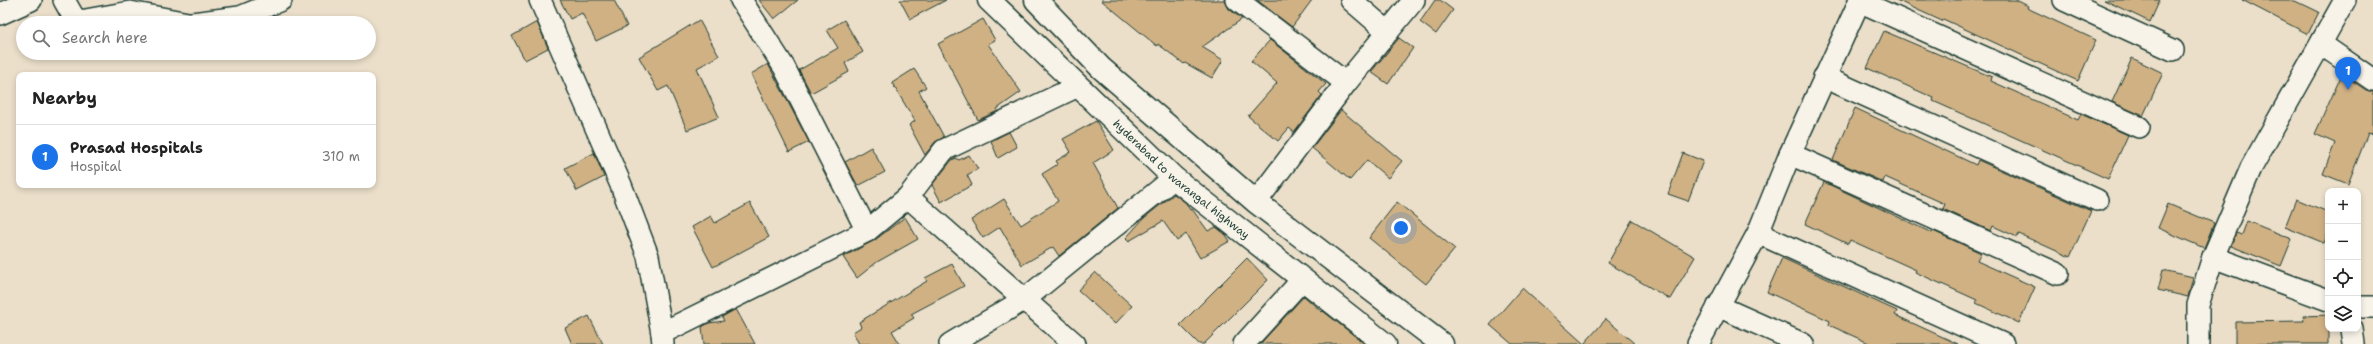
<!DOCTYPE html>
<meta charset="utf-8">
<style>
body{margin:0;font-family:"Shantell Sans",sans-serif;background:#f2f2f2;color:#222}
.controls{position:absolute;right:12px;bottom:12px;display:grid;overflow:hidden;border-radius:8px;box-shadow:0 2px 6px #0003}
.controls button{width:36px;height:36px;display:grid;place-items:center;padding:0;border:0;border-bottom:1px solid #e0e0e0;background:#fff;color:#222;font:20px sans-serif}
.you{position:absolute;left:1401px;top:228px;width:14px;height:14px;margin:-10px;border:3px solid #fff;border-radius:50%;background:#1a73e8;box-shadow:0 0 0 6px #1a73e833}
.badge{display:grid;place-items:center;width:26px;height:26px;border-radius:50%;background:#1a73e8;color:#fff;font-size:13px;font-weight:700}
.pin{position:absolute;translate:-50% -33px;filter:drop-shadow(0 1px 2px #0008)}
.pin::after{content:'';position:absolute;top:21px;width:14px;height:12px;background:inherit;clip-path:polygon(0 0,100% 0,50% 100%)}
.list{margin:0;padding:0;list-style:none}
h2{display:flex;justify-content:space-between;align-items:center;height:52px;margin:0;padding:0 16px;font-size:17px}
h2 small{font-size:13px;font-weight:400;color:#767676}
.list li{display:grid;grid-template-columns:26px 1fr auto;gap:12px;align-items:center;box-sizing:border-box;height:64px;padding:0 16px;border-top:1px solid #e0e0e0}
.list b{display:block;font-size:15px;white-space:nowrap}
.list p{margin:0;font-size:13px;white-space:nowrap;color:#767676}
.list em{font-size:13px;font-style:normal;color:#767676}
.icon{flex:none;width:22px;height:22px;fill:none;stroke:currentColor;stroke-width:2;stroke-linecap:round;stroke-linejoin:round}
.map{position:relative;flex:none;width:2373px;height:344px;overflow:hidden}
.search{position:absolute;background:#fff;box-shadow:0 2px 6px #0003;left:16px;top:16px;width:360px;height:44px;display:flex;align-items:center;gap:10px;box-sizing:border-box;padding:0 14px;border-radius:22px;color:#767676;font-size:15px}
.panel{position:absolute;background:#fff;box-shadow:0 2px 6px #0003;left:16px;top:72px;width:360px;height:116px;border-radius:8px}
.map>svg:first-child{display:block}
.building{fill:#d0b184;stroke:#1f3d34}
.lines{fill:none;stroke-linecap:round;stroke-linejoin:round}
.minor-casing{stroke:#1f3d34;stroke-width:24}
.major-casing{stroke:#1f3d34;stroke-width:25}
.minor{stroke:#f7f3e8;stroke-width:21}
.major{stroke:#f7f3e8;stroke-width:22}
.labels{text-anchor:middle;stroke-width:4;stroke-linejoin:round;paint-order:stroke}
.street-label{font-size:11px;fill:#1f3d34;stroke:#f7f3e8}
</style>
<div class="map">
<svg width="2373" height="344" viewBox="0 0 2373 344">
<rect width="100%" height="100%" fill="#ebdfca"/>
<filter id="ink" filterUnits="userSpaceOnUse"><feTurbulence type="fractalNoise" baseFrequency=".025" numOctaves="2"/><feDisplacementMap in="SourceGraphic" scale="8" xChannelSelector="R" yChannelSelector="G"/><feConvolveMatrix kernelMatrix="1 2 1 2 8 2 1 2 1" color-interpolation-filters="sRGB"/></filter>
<g filter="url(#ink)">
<g class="building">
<path d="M560 0H614L627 26 596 41 582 13 570 19Z"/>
<path d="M759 0H798L774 19Z"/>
<path d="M900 0H946L910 19Z"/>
<path d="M1101 0H1225L1229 9 1242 19 1202 47 1223 60 1212 78 1185 63 1184 64 1158 44 1157 46Z"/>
<path d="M1257 0H1312L1292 27Z"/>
<path d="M1435 0H1440L1453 10 1436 34 1420 22Z"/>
<path d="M1896 0H2016L2028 6 2027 8 2096 40 2078 81 1943 19 1942 21Z"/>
<path d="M2104 0H2160L2150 22Z"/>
<path d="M2242 0H2294L2319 12 2308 34Z"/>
<path d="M983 19 995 40 988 44 1021 92 997 109 998 111 978 120 938 44Z"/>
<path d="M699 20 719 56 697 68 719 117 687 130 668 86 658 91 639 57Z"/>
<path d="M844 20 863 52 845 63 849 72 811 93 799 70 838 48 827 30Z"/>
<path d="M537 22 548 48 525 60 512 36Z"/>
<path d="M1884 31 1992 77 1991 81 2078 120 2081 114 2128 135 2108 179 1933 101 1934 98 1867 68Z"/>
<path d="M1399 38 1413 48 1388 84 1371 72Z"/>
<path d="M1270 40 1326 84 1319 92 1322 95 1294 132 1289 128 1278 141 1248 116 1277 83 1251 61Z"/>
<path d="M2132 58 2163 73 2143 116 2112 102Z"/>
<path d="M768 64 809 142 789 152 751 74Z"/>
<path d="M914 69 926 87 919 91 944 137 935 142 925 155 909 125 915 121 892 83Z"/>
<path d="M2342 74 2366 90 2373 92V134L2368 133 2348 184 2323 174 2335 143 2315 134Z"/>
<path d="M1855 108 1976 165 1978 160 2091 211 2070 257 2019 234 2017 237 1993 226 1991 231 1943 209 1945 204 1885 177 1883 182 1833 160Z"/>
<path d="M1341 110 1402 161 1388 178 1367 160 1350 180 1312 148Z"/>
<path d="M1096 121 1114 150 1093 163 1118 208 1059 256 1053 247 1022 265 1000 227 983 238 971 220 1004 199 1021 225 1058 201 1042 174 1058 164 1056 161 1071 152 1063 139Z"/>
<path d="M1009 132 1017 147 998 158 991 141Z"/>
<path d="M871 147 885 172 858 186 845 162Z"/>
<path d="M594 153 604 177 577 191 565 168Z"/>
<path d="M1683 153 1703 161 1688 201 1668 194Z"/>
<path d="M969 155 978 169 967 175 972 185 941 202 932 185 952 160 956 158 959 160Z"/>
<path d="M1824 182 1932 233 1933 231 1981 253 1977 261 2035 287 2019 323 1976 303 1977 300 1915 272 1916 270 1850 240 1848 244 1805 224Z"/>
<path d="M1174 194 1186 203 1190 210 1192 209 1208 231 1216 227 1226 235 1230 241 1200 258 1186 234 1177 241 1163 221 1129 241 1126 238 1144 218Z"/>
<path d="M2296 199 2328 212V233L2324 243 2285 227Z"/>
<path d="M1397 202 1455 249 1426 284 1369 238Z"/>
<path d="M750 203 769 237 713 267 692 227 711 216 715 223Z"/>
<path d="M2168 204 2214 223 2204 248 2158 228Z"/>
<path d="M905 217 918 239 877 262 857 278 843 257 875 240Z"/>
<path d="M1632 220 1695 257 1670 299 1608 263Z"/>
<path d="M2247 221 2292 239 2281 266 2231 246 2236 233 2242 235Z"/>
<path d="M1247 258 1268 280 1204 344H1199L1180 325Z"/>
<path d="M1782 258 1897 311 1895 315 1958 344H1871L1829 325 1830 321 1767 292Z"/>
<path d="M952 264 964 286 911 314 914 318 892 331 900 344H859L853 332 861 327 859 322 927 281 925 278Z"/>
<path d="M2163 270 2193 277 2188 297 2158 290Z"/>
<path d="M1095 272 1132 306 1115 324 1078 290Z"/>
<path d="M1522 288 1584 344 1606 319 1635 344H1512L1490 325Z"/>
<path d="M1304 296 1322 312 1323 311 1365 344H1260Z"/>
<path d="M736 309 755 344H704L702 327 709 323 724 321 722 317Z"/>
<path d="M2328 315V344H2235V322L2304 321 2303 316Z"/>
<path d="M589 316 603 344H572L565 328Z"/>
</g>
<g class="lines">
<defs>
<g id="minor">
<path d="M64 0 73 16 80 21 130 12 188 23"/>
<path d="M540 0 621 185 648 256 662 333"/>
<path d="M741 0 784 67 867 231"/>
<path d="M1237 0 1346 83"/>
<path d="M1351 0 1388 32"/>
<path d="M2064 0 2173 50"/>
<path d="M1859 1 2139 127"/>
<path d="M0 14 31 0"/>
<path d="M192 23 240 17 281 0"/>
<path d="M2321 44 2373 80"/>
<path d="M1824 77 2097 200"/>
<path d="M1790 154 2058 274"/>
<path d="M908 197 1075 344"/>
<path d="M1256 202 1346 83 1414 0"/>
<path d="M1758 233 2003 344"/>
<path d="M2213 257 2328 300"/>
<path d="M1718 306 1803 344"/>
<path d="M2358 307H2373"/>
<path d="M2352 329 2354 344"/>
<path d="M663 344 662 333 867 231 908 197 944 150 1078 86"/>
<path d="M950 344 1025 299 1174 178"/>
<path d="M1244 344 1302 280"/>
<path d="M1698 344 1758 233 1790 154 1860 0"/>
<path d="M2198 344V305L2213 257 2251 168 2345 0"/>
</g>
<g id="major">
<path id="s1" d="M989 0 1174 178 1385 344"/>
<path d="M1036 0 1101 68 1256 202 1442 344"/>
</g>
</defs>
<use href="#minor" class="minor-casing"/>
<use href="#major" class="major-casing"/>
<use href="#minor" class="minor"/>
<use href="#major" class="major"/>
</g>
</g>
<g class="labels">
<g class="street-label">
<text dy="4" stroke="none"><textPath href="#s1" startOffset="263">hyderabad to warangal highway</textPath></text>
</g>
</g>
</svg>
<div class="controls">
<button>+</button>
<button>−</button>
<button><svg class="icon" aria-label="locate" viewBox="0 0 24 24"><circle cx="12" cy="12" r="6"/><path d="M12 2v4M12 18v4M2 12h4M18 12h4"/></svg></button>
<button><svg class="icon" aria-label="layers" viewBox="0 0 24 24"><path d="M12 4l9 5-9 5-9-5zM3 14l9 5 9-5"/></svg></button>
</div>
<div class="you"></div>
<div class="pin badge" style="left:2348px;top:90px">1</div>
<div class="search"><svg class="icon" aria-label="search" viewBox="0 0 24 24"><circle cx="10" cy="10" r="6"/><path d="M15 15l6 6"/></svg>Search here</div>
<section class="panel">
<h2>Nearby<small></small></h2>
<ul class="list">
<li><span class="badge">1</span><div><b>Prasad Hospitals</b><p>Hospital</p></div><em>310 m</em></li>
</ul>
</section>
</div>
